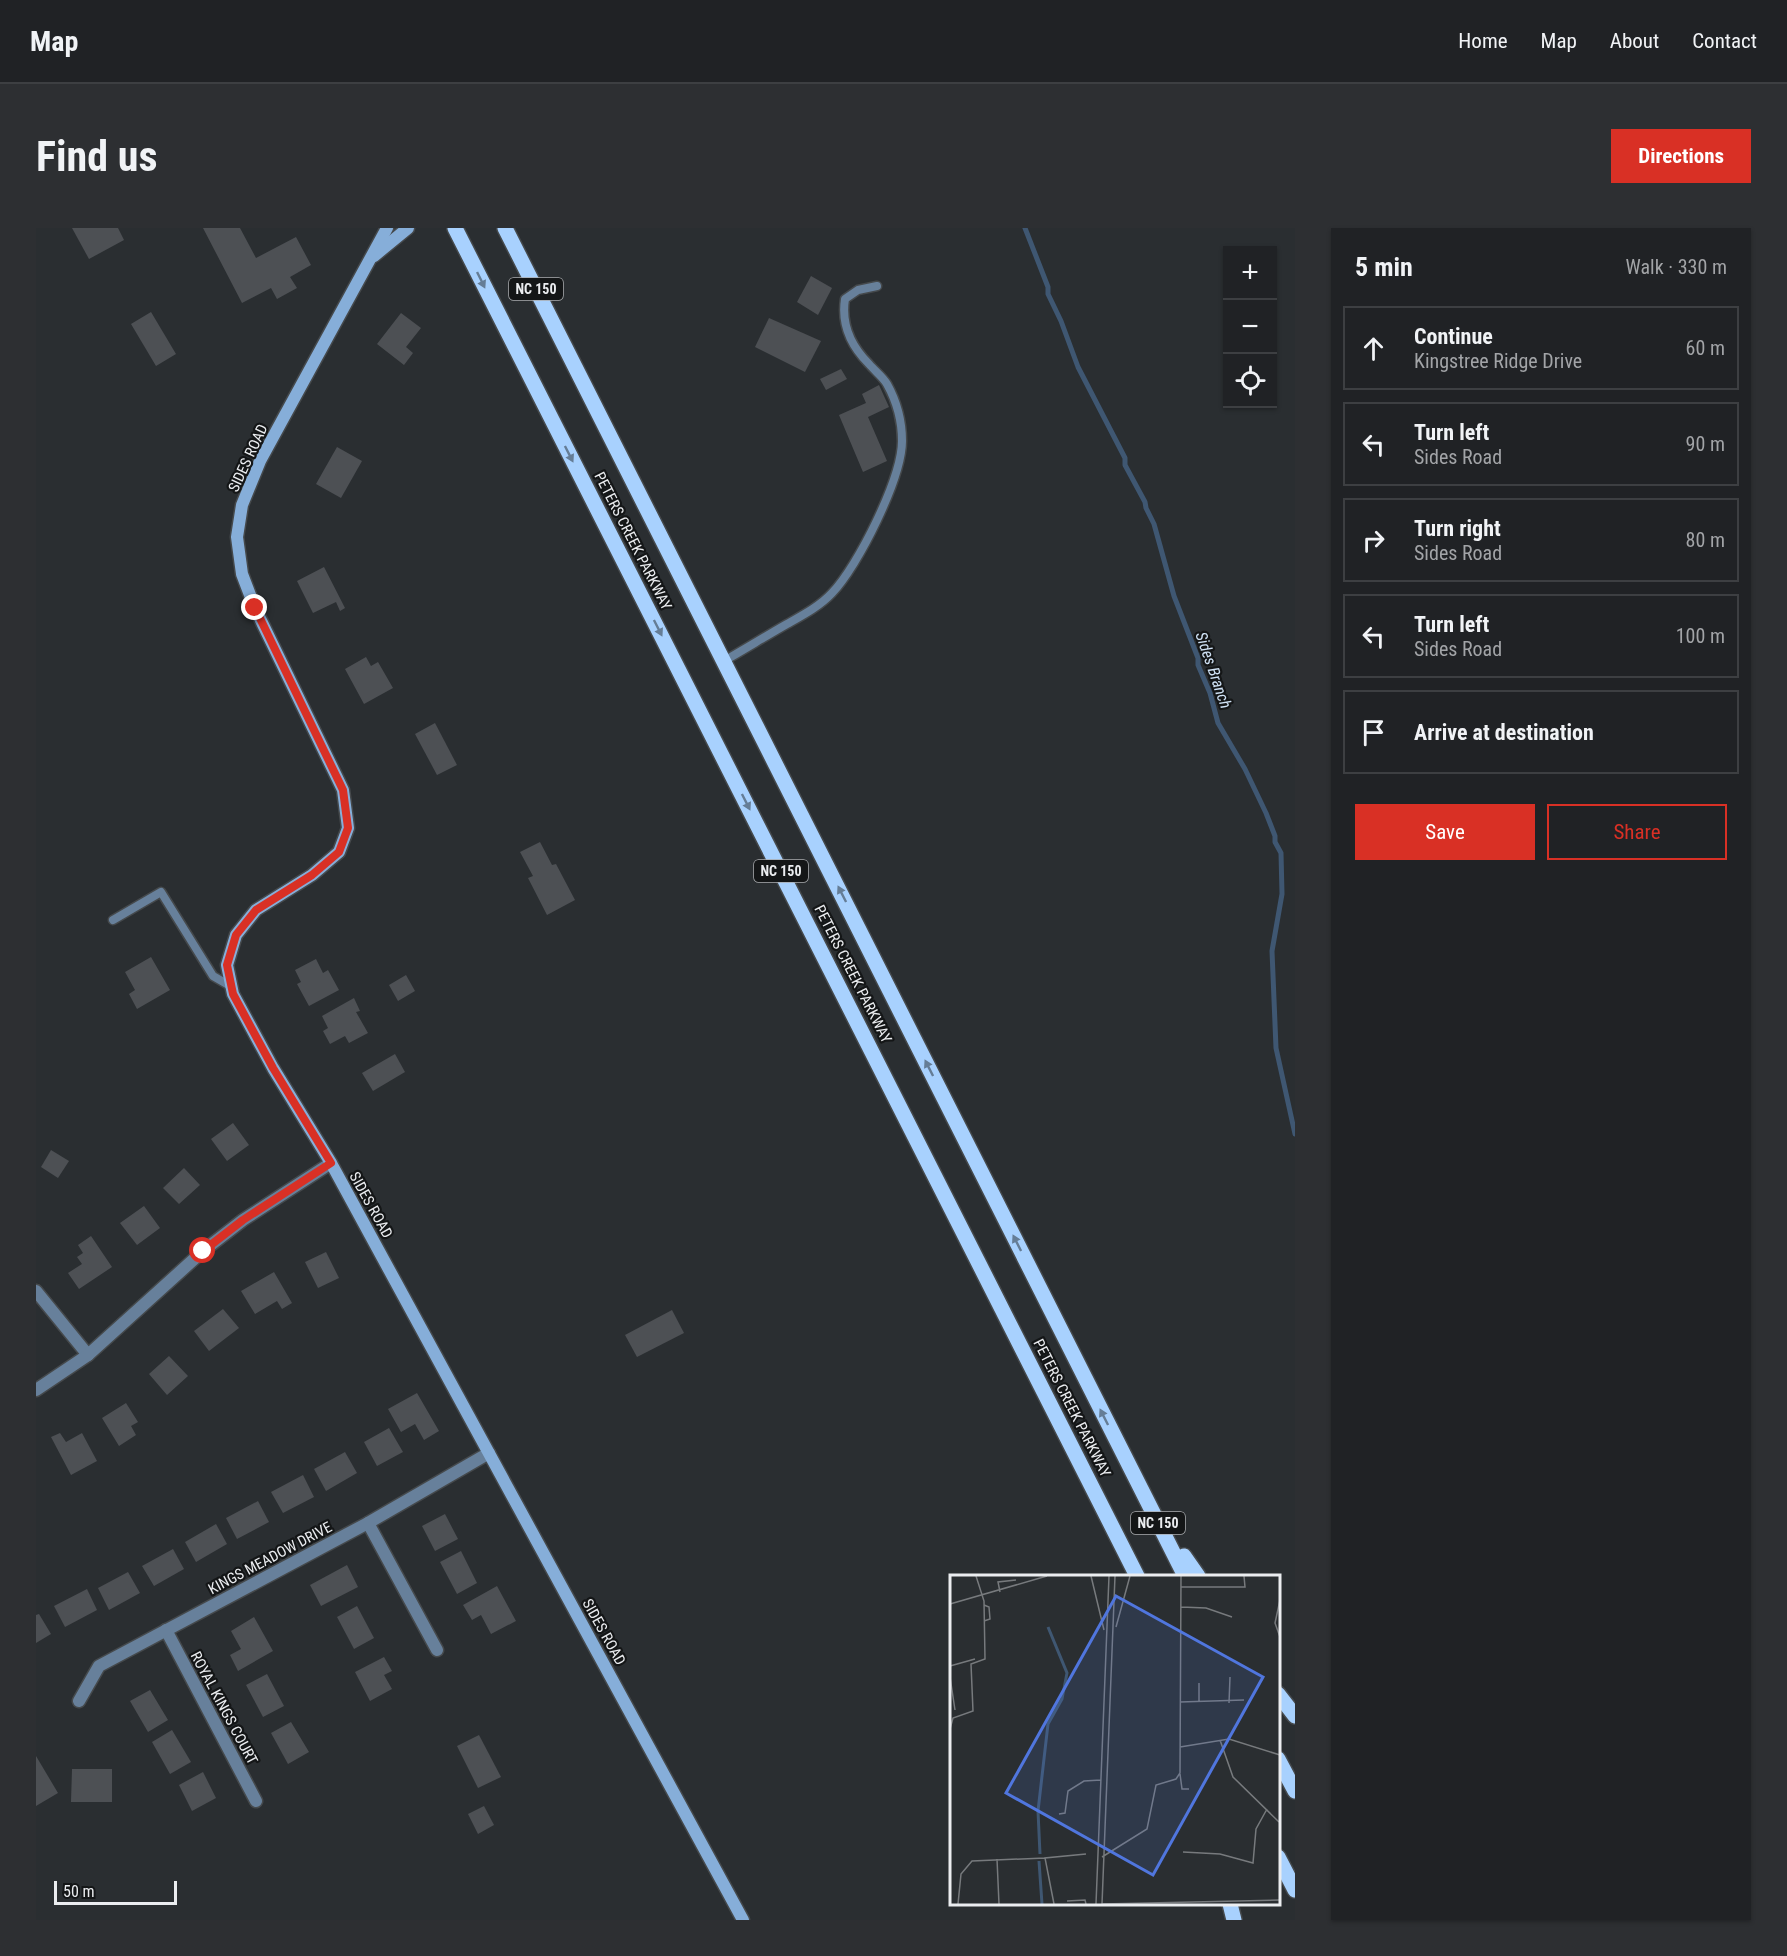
<!DOCTYPE html>
<meta charset="utf-8">
<style>
body{margin:0;font-family:"Roboto Condensed",sans-serif;background:#2d2f32;color:#f1f3f6}
.controls{position:absolute;right:18px;top:18px;display:grid;overflow:hidden;border-radius:0px;box-shadow:0 2px 4px #0004}
.controls button{width:54px;height:54px;display:grid;place-items:center;padding:0;border:0;border-bottom:2px solid #3d3f42;background:#202225;color:#f1f3f6;font:30px sans-serif}
.scale{position:absolute;left:18px;bottom:15px;width:123px;box-sizing:border-box;padding-left:6px;border:3px solid #ebedf0;border-top:0;font-size:16px;line-height:21px;white-space:nowrap;color:#ebedf0;-webkit-text-stroke:4px #141617;paint-order:stroke}
.stop{position:absolute;width:18px;height:18px;margin:-14px;border:4px solid #d93025;border-radius:50%;background:#fff}
.stop.end{background:#d93025;border-color:#fff;box-shadow:0 2px 6px #0008}
.list{margin:0;padding:0;list-style:none}
h2{display:flex;justify-content:space-between;align-items:center;height:78px;margin:0;padding:0 24px;font-size:26px}
h2 small{font-size:20px;font-weight:400;color:#a2a4a7}
.list li{display:grid;grid-template-columns:39px 1fr auto;gap:18px;align-items:center;box-sizing:border-box;height:84px;margin:0 12px 12px;padding:0 12px;border:2px solid #3d3f42;border-radius:0px}
.list b{display:block;font-size:22px;white-space:nowrap}
.list p{margin:0;font-size:20px;white-space:nowrap;color:#a2a4a7}
.list em{font-size:20px;font-style:normal;color:#a2a4a7}
.actions{display:flex;gap:12px;padding:18px 24px}
.actions a{flex:1;padding:14px 0;border:2px solid #d93025;border-radius:0px;text-align:center;font-size:21px;color:#d93025}
.actions .main{background:#d93025;color:#fff}
.icon{flex:none;width:33px;height:33px;fill:none;stroke:currentColor;stroke-width:2;stroke-linecap:round;stroke-linejoin:round}
.map{position:relative;flex:none;width:1259px;height:1692px;overflow:hidden;border-radius:0px}
header{display:flex;align-items:center;gap:36px;box-sizing:border-box;height:84px;padding:0 30px;background:#202225;border-bottom:2px solid #3d3f42}
header strong{font-size:28px}
nav{display:flex;gap:33px;margin-inline-start:auto;font-size:21px}
.intro{display:flex;align-items:center;justify-content:space-between;box-sizing:border-box;height:144px;padding:0 36px}
h1{margin:0;font-size:42px}
.button{padding:15px 27px;border-radius:0px;background:#d93025;color:#fff;font-size:21px;font-weight:700}
main{display:flex;gap:36px;padding:0 36px}
aside{flex:1;background:#202225;border-radius:0px;box-shadow:0 2px 4px #0004}
.map>svg:first-child{display:block}
.lines{fill:none;stroke-linecap:round;stroke-linejoin:round}
.stream{stroke:#3f5772;stroke-width:5}
.building{fill:#4d5054}
.lane-casing{stroke:#45494c;stroke-width:11}
.street-casing{stroke:#45494c;stroke-width:15}
.secondary-casing{stroke:#45494c;stroke-width:15}
.primary-casing{stroke:#45494c;stroke-width:18}
.lane{stroke:#67809b;stroke-width:8}
.street{stroke:#67809b;stroke-width:12}
.secondary{stroke:#86aed9;stroke-width:12}
.primary{stroke:#a8d1fe;stroke-width:15}
.oneway{fill:#657d96}
.route{stroke:#d93025;stroke-width:8}
.labels{text-anchor:middle;stroke-width:4.5;stroke-linejoin:round;paint-order:stroke}
.shield{fill:#141617;stroke:#aaacaf;stroke-width:1.5}
.shield-label{font-size:14px;font-weight:bold;fill:#ebedf0}
.street-label{font-size:15px;fill:#ebedf0;stroke:#141617}
.water-label{font-size:16px;font-style:italic;fill:#d0e2f5;stroke:#141617}
.inset-river{fill:none;stroke:#3f5772;stroke-width:3}
.inset-road{fill:none;stroke:#777a7d;stroke-width:1.5}
.view{fill:#5076de;fill-opacity:0.15;stroke:#5076de;stroke-width:3}
.inset-edge{fill:none;stroke:#ebedf0;stroke-width:3}
</style>
<header>
<strong>Map</strong>
<nav><a>Home</a><a>Map</a><a>About</a><a>Contact</a></nav>
</header>
<div class="intro"><h1>Find us</h1><a class="button">Directions</a></div>
<main>
<div class="map">
<svg width="1259" height="1692" viewBox="0 0 1259 1692">
<rect width="100%" height="100%" fill="#2a2e31"/>
<g class="lines">
<path class="stream" d="M989 0 1012 59V66L1025 93 1042 139 1089 230V237L1109 274 1110 280 1118 296 1138 368 1162 430V437L1174 465 1182 495 1209 541 1230 585 1239 608V614L1245 625 1246 666 1236 723 1240 820 1259 906"/>
</g>
<g class="building">
<path d="M36 0H82L88 12 53 31Z"/>
<path d="M167 0H204L220 30 260 9 275 37 254 49 261 60 241 71 235 60 206 75Z"/>
<path d="M775 48 796 60 782 87 761 74Z"/>
<path d="M115 84 140 126 120 138 95 96Z"/>
<path d="M365 85 385 100 370 119 377 125 368 137 341 116Z"/>
<path d="M733 90 785 113 769 144 719 119Z"/>
<path d="M805 141 811 151 790 162 784 151Z"/>
<path d="M843 157 853 179 832 189 851 233 827 244 803 187 830 175 826 166Z"/>
<path d="M301 219 326 233 305 270 280 256Z"/>
<path d="M288 339 309 380 304 383 300 374 277 385 261 353Z"/>
<path d="M330 429 335 438 342 434 357 460 328 476 309 441Z"/>
<path d="M399 495 421 537 401 547 379 506Z"/>
<path d="M504 614 516 637 520 636 539 672 511 687 492 650 497 648 484 624Z"/>
<path d="M115 729 134 762 101 781 93 766 99 762 89 744Z"/>
<path d="M280 731 287 745 292 742 303 762 273 778 261 756 265 754 259 742Z"/>
<path d="M370 747 379 763 362 773 353 757Z"/>
<path d="M318 770 324 783 320 784 332 805 313 815 309 808 294 816 287 803 292 800 286 788Z"/>
<path d="M359 826 369 844 337 863 326 845Z"/>
<path d="M197 895 213 917 191 933 175 911Z"/>
<path d="M15 922 33 933 22 950 5 939Z"/>
<path d="M148 940 164 957 143 976 127 960Z"/>
<path d="M108 978 124 1000 101 1017 84 995Z"/>
<path d="M55 1008 76 1039 43 1061 32 1045 46 1036 41 1029 47 1025 42 1017Z"/>
<path d="M290 1024 303 1050 282 1060 269 1034Z"/>
<path d="M238 1044 256 1075 246 1081 241 1073 219 1086 205 1063Z"/>
<path d="M187 1081 203 1100 173 1123 158 1103Z"/>
<path d="M636 1082 648 1105 601 1129 589 1107Z"/>
<path d="M133 1128 152 1148 131 1167 113 1146Z"/>
<path d="M381 1165 403 1203 388 1212 379 1196 365 1204 352 1181Z"/>
<path d="M90 1175 102 1194 95 1198 100 1207 83 1218 66 1190Z"/>
<path d="M353 1200 367 1224 341 1238 328 1214Z"/>
<path d="M24 1205 30 1214 46 1205 61 1233 35 1247 15 1209Z"/>
<path d="M309 1224 321 1245 290 1263 278 1241Z"/>
<path d="M267 1247 278 1269 247 1285 235 1264Z"/>
<path d="M222 1273 233 1294 201 1311 190 1290Z"/>
<path d="M409 1286 422 1311 399 1323 386 1298Z"/>
<path d="M180 1296 191 1316 160 1334 149 1314Z"/>
<path d="M137 1321 148 1341 118 1358 106 1338Z"/>
<path d="M425 1323 441 1355 421 1366 404 1334Z"/>
<path d="M311 1337 322 1359 285 1378 274 1357Z"/>
<path d="M92 1344 104 1365 73 1382 62 1360Z"/>
<path d="M461 1358 480 1393 455 1406 445 1387 436 1392 427 1377Z"/>
<path d="M51 1361 61 1382 29 1399 18 1378Z"/>
<path d="M321 1378 338 1410 318 1421 301 1389Z"/>
<path d="M3 1386 15 1406 0 1415V1387Z"/>
<path d="M218 1389 237 1423 202 1443 194 1427 205 1421 195 1403Z"/>
<path d="M348 1429 356 1443 348 1447 356 1461 334 1473 319 1444Z"/>
<path d="M231 1446 248 1478 227 1489 210 1457Z"/>
<path d="M114 1462 132 1492 112 1504 94 1473Z"/>
<path d="M255 1494 273 1524 252 1536 235 1505Z"/>
<path d="M136 1502 155 1534 134 1546 116 1514Z"/>
<path d="M443 1507 465 1549 442 1560 421 1518Z"/>
<path d="M0 1528 22 1565 0 1578Z"/>
<path d="M36 1541H76V1574H35Z"/>
<path d="M167 1544 180 1570 156 1583 143 1557Z"/>
<path d="M448 1578 458 1597 442 1606 432 1586Z"/>
</g>
<g class="lines">
<defs>
<g id="lane">
<path d="M688 433C709 421 730 408 751 396 767 387 784 378 796 365 822 338 866 250 866 213 866 193 861 174 851 156 847 149 839 143 833 136 815 118 805 97 809 71L822 62 841 58"/>
<path d="M77 692 125 664 177 748 196 759"/>
</g>
<g id="street">
<path d="M0 1063 52 1127"/>
<path d="M0 1162 52 1127 167 1023 207 992 295 935"/>
<path d="M332 1295 401 1422"/>
<path d="M130 1402 220 1573"/>
<path d="M43 1473 63 1438 332 1295 453 1225"/>
</g>
<g id="secondary">
<path d="M351 0 224 233 206 277 201 309 206 346 219 380 307 562 312 600 303 624 276 647 220 682 200 707 191 737 197 766 237 840 295 935 707 1692"/>
<path d="M338 28 372 0"/>
</g>
<g id="primary">
<path d="M419 0 1101 1348"/>
<path d="M469 0 1149 1348"/>
<path d="M1148 1328 1162 1348"/>
<path d="M1242 1466 1259 1488"/>
<path d="M1242 1531 1259 1563"/>
<path d="M1242 1629 1259 1662"/>
<path d="M1194 1676 1198 1692"/>
</g>
</defs>
<use href="#lane" class="lane-casing"/>
<use href="#street" class="street-casing"/>
<use href="#secondary" class="secondary-casing"/>
<use href="#primary" class="primary-casing"/>
<use href="#lane" class="lane"/>
<use href="#street" class="street"/>
<use href="#secondary" class="secondary"/>
<use href="#primary" class="primary"/>
</g>
<defs><path id="oneway-solid" d="M-6-.8H1V-3.2L6.5 0L1 3.2V.8H-6Z" transform="scale(1.5)"/></defs>
<g class="oneway">
<use href="#oneway-solid" transform="translate(445 52) rotate(64)"/>
<use href="#oneway-solid" transform="translate(533 226) rotate(63)"/>
<use href="#oneway-solid" transform="translate(622 400) rotate(63)"/>
<use href="#oneway-solid" transform="translate(710 574) rotate(63)"/>
<use href="#oneway-solid" transform="translate(806 666) rotate(-117)"/>
<use href="#oneway-solid" transform="translate(893 840) rotate(-117)"/>
<use href="#oneway-solid" transform="translate(981 1015) rotate(-117)"/>
<use href="#oneway-solid" transform="translate(1068 1189) rotate(-117)"/>
</g>
<g class="lines">
<path class="route" d="M167 1023 207 992 295 935 237 840 197 766 191 737 200 707 220 682 276 647 303 624 312 600 307 562 219 380"/>
</g>
<g class="labels">
<g class="shield">
<rect x="473" y="50" width="54" height="22" rx="4.5"/>
<rect x="718" y="632" width="54" height="22" rx="4.5"/>
<rect x="1095" y="1284" width="54" height="22" rx="4.5"/>
</g>
<g class="shield-label">
<text x="500" y="66">NC 150</text>
<text x="745" y="648">NC 150</text>
<text x="1122" y="1300">NC 150</text>
</g>
<g class="street-label">
<text transform="translate(212 230) rotate(-65)" y="5">SIDES ROAD</text>
<text transform="translate(597 313) rotate(63)" y="5">PETERS CREEK PARKWAY</text>
<text transform="translate(817 746) rotate(63)" y="5">PETERS CREEK PARKWAY</text>
<text transform="translate(335 977) rotate(61)" y="5">SIDES ROAD</text>
<text transform="translate(1036 1180) rotate(63)" y="5">PETERS CREEK PARKWAY</text>
<text transform="translate(234 1330) rotate(-28)" y="5">KINGS MEADOW DRIVE</text>
<text transform="translate(568 1404) rotate(61)" y="5">SIDES ROAD</text>
<text transform="translate(188 1480) rotate(62)" y="5">ROYAL KINGS COURT</text>
</g>
<g class="water-label">
<text transform="translate(1178 442) rotate(71)" y="6">Sides Branch</text>
</g>
</g>
<g transform="translate(914 1347)">
<rect width="330" height="330" fill="#2a2e31"/>
<path class="inset-river" d="M90 279 88 236 98 149 112 124 117 98 98 52M89 286 92 329"/>
<path class="inset-road" d="M141 1 154 55M231 12H295L294 1M50 17 48 7 66 5M330 25 325 48 330 62M0 29 97 1M34 30 39 32 40 44 34 46M231 32 256 33 282 42M166 52 180 1M0 91 25 84M0 102 5 135M230 127 294 125M249 127V108M279 128 280 102M330 136V189M0 154 3 143 23 136 21 89 35 84 34 26 26 1M270 165 283 202 329 247M230 172 279 164 330 180M230 199 232 214H239M109 239 115 238 118 216 134 206 151 205M233 277 270 279 303 288 306 254 317 234M152 282 197 254 206 210 226 204 230 198 231 1M47 284 49 329M117 326 135 325 136 329M8 329 11 299 22 286 95 283M104 329 95 283 136 279M146 329 159 1M152 329 330 325M152 329 165 1"/>
<path class="view" d="M166 21 313 102 203 300 56 218Z"/>
<rect width="330" height="330" class="inset-edge"/>
</g>
</svg>
<div class="controls">
<button>+</button>
<button>−</button>
<button><svg class="icon" aria-label="locate" viewBox="0 0 24 24"><circle cx="12" cy="12" r="6"/><path d="M12 2v4M12 18v4M2 12h4M18 12h4"/></svg></button>
</div>
<div class="scale">50 m</div>
<div class="stop" style="left:167px;top:1023px"></div>
<div class="stop end" style="left:219px;top:380px"></div>
</div>
<aside>
<h2>5 min<small>Walk · 330 m</small></h2>
<ul class="list">
<li><svg class="icon" aria-label="ahead" viewBox="0 0 24 24"><path d="M12 20V5M6 11l6-6 6 6"/></svg><div><b>Continue</b><p>Kingstree Ridge Drive</p></div><em>60 m</em></li>
<li><svg class="icon" aria-label="left" viewBox="0 0 24 24"><path d="M17 20v-9H6M10 6l-5 5 5 5"/></svg><div><b>Turn left</b><p>Sides Road</p></div><em>90 m</em></li>
<li><svg class="icon" aria-label="right" viewBox="0 0 24 24"><path d="M7 20v-9h11M14 6l5 5-5 5"/></svg><div><b>Turn right</b><p>Sides Road</p></div><em>80 m</em></li>
<li><svg class="icon" aria-label="left" viewBox="0 0 24 24"><path d="M17 20v-9H6M10 6l-5 5 5 5"/></svg><div><b>Turn left</b><p>Sides Road</p></div><em>100 m</em></li>
<li><svg class="icon" aria-label="arrive" viewBox="0 0 24 24"><path d="M6 21V4h12l-3 4 3 4H6"/></svg><div><b>Arrive at destination</b></div></li>
</ul>
<div class="actions"><a class="main">Save</a><a>Share</a></div>
</aside>
</main>
